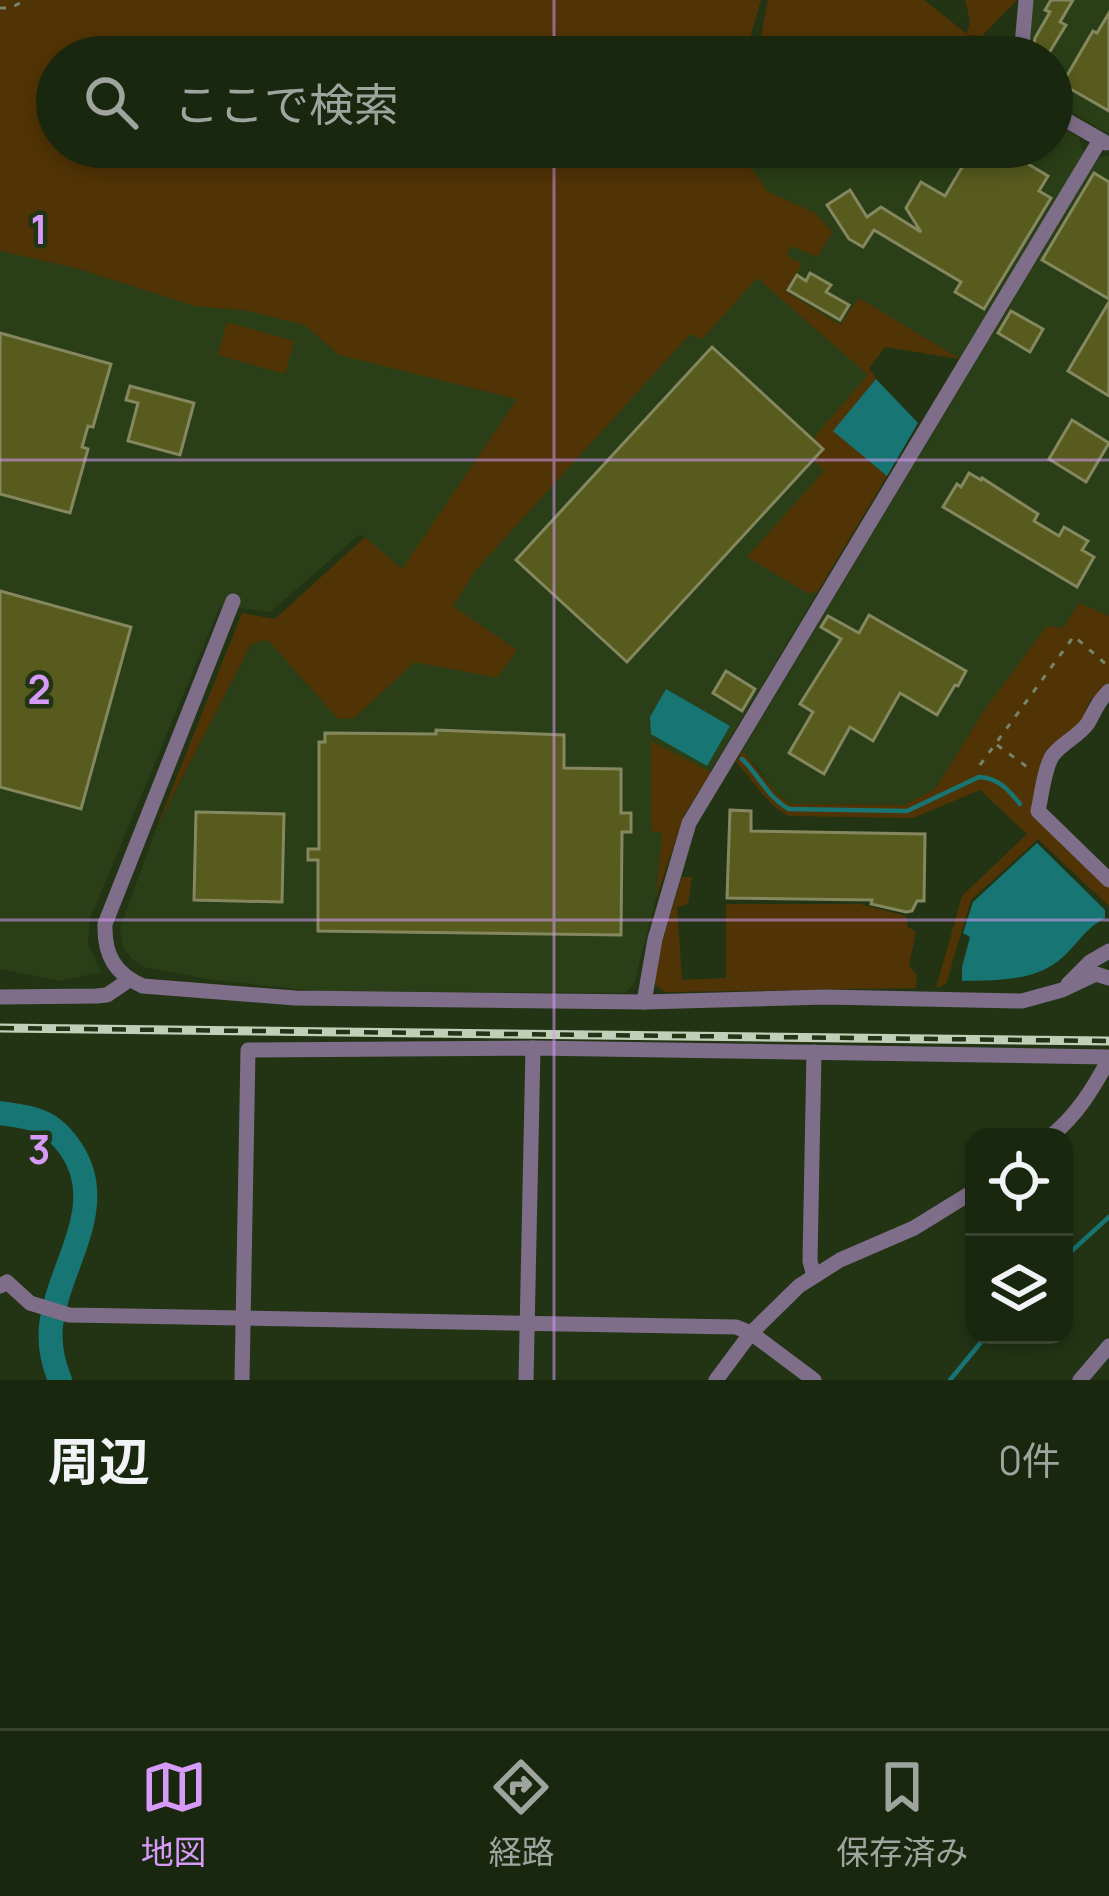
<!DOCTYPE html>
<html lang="ja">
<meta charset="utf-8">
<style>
body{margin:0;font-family:Manrope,"Noto Sans JP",sans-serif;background:#232f18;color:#f1f3f6}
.controls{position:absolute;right:36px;bottom:36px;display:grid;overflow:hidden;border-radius:24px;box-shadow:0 6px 18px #0003}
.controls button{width:108px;height:108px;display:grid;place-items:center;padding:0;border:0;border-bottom:3px solid #38442f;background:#1a270f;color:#f1f3f6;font:60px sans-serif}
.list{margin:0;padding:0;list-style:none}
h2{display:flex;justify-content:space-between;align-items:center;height:156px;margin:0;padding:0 48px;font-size:51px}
h2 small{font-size:39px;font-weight:400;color:#9fa59e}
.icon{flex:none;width:66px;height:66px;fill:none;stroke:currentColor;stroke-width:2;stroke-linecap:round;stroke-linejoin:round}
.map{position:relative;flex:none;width:1109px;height:1380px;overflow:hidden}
.search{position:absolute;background:#1a270f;box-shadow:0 6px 18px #0003;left:36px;right:36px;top:36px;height:132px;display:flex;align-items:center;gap:30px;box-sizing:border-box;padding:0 42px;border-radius:66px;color:#9fa59e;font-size:45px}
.sheet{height:348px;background:#1a270f}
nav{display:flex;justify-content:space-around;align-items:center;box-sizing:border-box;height:168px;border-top:3px solid #38442f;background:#1a270f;font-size:33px;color:#9fa59e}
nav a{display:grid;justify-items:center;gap:6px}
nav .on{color:#d69bf9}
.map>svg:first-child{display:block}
.built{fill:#2a3f17}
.green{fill:#513405}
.water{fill:#177573}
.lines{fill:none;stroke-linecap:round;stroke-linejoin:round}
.stream{stroke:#177573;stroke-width:4.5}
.river{stroke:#177573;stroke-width:24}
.building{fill:#575b1e;stroke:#85885f;stroke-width:3}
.path{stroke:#76856a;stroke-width:3;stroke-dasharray:6 9;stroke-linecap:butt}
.minor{stroke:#7f6e8a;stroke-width:15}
.rail-casing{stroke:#c1ceb8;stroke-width:9}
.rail{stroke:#233414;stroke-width:4.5;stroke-dasharray:14;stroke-linecap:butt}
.grid{fill:none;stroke:#d69bf9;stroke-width:3;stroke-opacity:0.55}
.grid-label{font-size:39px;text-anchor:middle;font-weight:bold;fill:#d69bf9;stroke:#233414;stroke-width:9;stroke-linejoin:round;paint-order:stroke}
</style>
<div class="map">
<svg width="1109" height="1380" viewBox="0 0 1109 1380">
<rect width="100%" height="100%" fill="#233414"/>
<g class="built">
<path d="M1033 0H1109V134L1052 101V57H1028Z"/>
<path d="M1052 121 1079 138 1084 155 960 359 885 347 869 368 876 379 834 431 887 476 684 815 656 898 634 984 625 993 317 991 212 980 144 967 133 960 123 947 120 928 156 829 251 644 268 640 338 718 415 662 466 618 452 606 583 402 777 238 816 256 815 213 767 191 738 147H1052Z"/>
<path d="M1109 155V616L1079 603 1063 628 987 706 935 789 904 805 790 804 775 794 763 774 742 751 1098 158Z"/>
<path d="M0 238 525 381 517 399 402 570 360 534 270 612 220 606 90 919 88 944 101 972 60 981 0 969Z"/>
</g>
<g class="green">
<path d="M0 0H761L750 38 726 57H57V147H738L767 191 815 213 832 232 817 257 792 246 786 255 802 264 785 291 840 325 859 298 960 359 885 347 869 368 876 379 834 431 887 476 818 591 809 594 747 557 824 471 804 449 868 375 757 278 702 339 690 334 475 571 453 606 517 650 497 678 415 662 354 718 338 719 268 640 251 644 156 829 242 613 275 619 365 537 402 569 517 399 339 355 305 325 244 310 194 306 76 268 0 251Z"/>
<path d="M768 0H924L967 34 970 20 965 0H1017L982 36 968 35 965 57H786L760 41Z"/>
<path d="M227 322 294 341 285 374 218 355Z"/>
<path d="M1079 603 1109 616V683L1090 700 1080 724 1045 757 1032 811 1109 886V906L1038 839 971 900 946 984 936 988 962 896 1027 834 980 790 913 818 789 816C769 807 752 779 736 762L742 751C758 768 770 791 790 804L904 805 935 789 987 706 1047 626 1063 628Z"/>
<path d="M651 741 711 772 684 815 656 898 662 833 651 831Z"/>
<path d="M682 877H692L688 904 677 907 682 980 726 978V904H860L906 916 908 927 916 932 909 966 917 975 916 988 665 992 656 986 653 972Z"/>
</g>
<g class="water">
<path d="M876 379 918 423 887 476 833 431Z"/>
<path d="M666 689 730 726 707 766 651 734 650 717Z"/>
<path d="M1037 843 1105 910V918C1086 928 1078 943 1063 957 1036 982 996 980 962 981V967L970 937 963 933 973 902Z"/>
</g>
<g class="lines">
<g class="stream">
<path d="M742 759C759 775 768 798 789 809L907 811 979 777C998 778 1008 789 1020 804"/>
<path d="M1064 1258 1109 1217"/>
<path d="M950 1380 987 1335"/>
</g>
<path class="river" d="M0 1113C12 1115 25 1116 36 1120 52 1125 62 1136 71 1149 110 1207 58 1265 51 1326 49 1345 53 1363 60 1380"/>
</g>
<g class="building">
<path d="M1051 0H1073L1060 22 1066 25 1049 53 1034 44 1035 38 1050 12 1045 10Z"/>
<path d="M1109 13V111L1062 84 1093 31 1097 33Z"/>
<path d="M974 147H1000L1048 176 1039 191 1051 198 984 309 955 292 961 282 874 230 863 247 849 239 827 205 850 190 867 217 881 207 921 232 906 208 921 182 945 196Z"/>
<path d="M1094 173 1109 182V299L1042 260Z"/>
<path d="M810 273 831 285 826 292 849 305 840 320 788 290 797 275 806 281Z"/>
<path d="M1109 302V396L1068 371Z"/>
<path d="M1011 311 1043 329 1030 352 998 333Z"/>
<path d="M0 333 111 364 93 427 88 426 82 447 88 449 70 513 0 494Z"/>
<path d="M712 347 823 449 627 662 516 560Z"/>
<path d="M130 386 194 403 180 455 128 441 138 403 126 400Z"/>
<path d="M1072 420 1109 443 1086 482 1049 459Z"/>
<path d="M969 473 981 480 982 478 1038 514 1034 521 1059 536 1064 527 1088 541 1082 550 1094 557 1077 587 943 507 957 484 961 487Z"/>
<path d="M0 591 131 627 81 809 0 787Z"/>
<path d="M869 615 966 671 958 686 955 685 937 715 900 693 873 741 850 727 824 774 789 753 813 712 800 704 841 639 821 627 828 616 859 633Z"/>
<path d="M726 671 755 689 742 711 713 693Z"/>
<path d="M436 730 564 735V768L621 769V813H631V832H622L621 935 318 931V860H308V849H319V742H325V733L436 734Z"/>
<path d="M730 810 751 811V831L925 834 924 901H917L912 911 906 912 871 904 872 900 727 898Z"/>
<path d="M196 812 284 814 282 902 194 900Z"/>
</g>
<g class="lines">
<g class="path">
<path d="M0 8H11L25 0"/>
<path d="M997 745 1030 769H1033"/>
<path d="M980 765 1074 636 1109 667"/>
</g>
<g class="minor">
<path d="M1021 57 1026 0"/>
<path d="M1052 112 1106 143"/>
<path d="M233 601 105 924C104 955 115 974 143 986L295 998 644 1002 825 997 1022 1001 1062 990 1096 974 1109 978"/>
<path d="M1109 691C1097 703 1096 709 1088 723 1079 736 1062 743 1053 755 1045 765 1041 798 1038 811L1109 880"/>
<path d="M1068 984 1090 962 1109 951"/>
<path d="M0 997 96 996 107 995 129 980"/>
<path d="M644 1002 655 939 689 823 1100 140"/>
<path d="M1050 1137C1077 1115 1093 1089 1109 1059"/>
<path d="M814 1276 810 1261 814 1052"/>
<path d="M0 1286 7 1282 30 1303 69 1315 736 1327 751 1333 814 1380"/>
<path d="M242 1380 248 1050 533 1048 1109 1057"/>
<path d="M526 1380 533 1048"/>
<path d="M716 1380 751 1333 799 1286 840 1260 914 1228 974 1191"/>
<path d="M1080 1380 1109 1346"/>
</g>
<defs>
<path id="rail" d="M0 1028 1109 1041"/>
</defs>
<use href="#rail" class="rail-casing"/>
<use href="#rail" class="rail"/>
</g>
<path class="grid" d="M554 0V57M554 147V1380M0 460H1109M0 920H1109"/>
<g class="grid-label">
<text x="39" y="244">1</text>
<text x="39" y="704">2</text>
<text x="39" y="1164">3</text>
</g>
</svg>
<div class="controls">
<button><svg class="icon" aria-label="locate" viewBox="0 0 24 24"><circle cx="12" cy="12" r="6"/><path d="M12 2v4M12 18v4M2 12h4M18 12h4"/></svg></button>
<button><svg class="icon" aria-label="layers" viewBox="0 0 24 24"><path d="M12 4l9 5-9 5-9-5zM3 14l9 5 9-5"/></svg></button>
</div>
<div class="search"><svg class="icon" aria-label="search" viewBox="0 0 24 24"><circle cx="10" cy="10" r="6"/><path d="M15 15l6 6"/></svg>ここで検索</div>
</div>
<section class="sheet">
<h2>周辺<small>0件</small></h2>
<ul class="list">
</ul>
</section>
<nav>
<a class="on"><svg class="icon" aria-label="map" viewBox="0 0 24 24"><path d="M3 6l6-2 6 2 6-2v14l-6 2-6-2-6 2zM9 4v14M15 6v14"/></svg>地図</a>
<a><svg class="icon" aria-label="directions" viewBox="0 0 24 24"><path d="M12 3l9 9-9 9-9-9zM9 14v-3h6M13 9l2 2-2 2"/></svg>経路</a>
<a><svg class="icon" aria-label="saved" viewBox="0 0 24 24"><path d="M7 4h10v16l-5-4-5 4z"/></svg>保存済み</a>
</nav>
